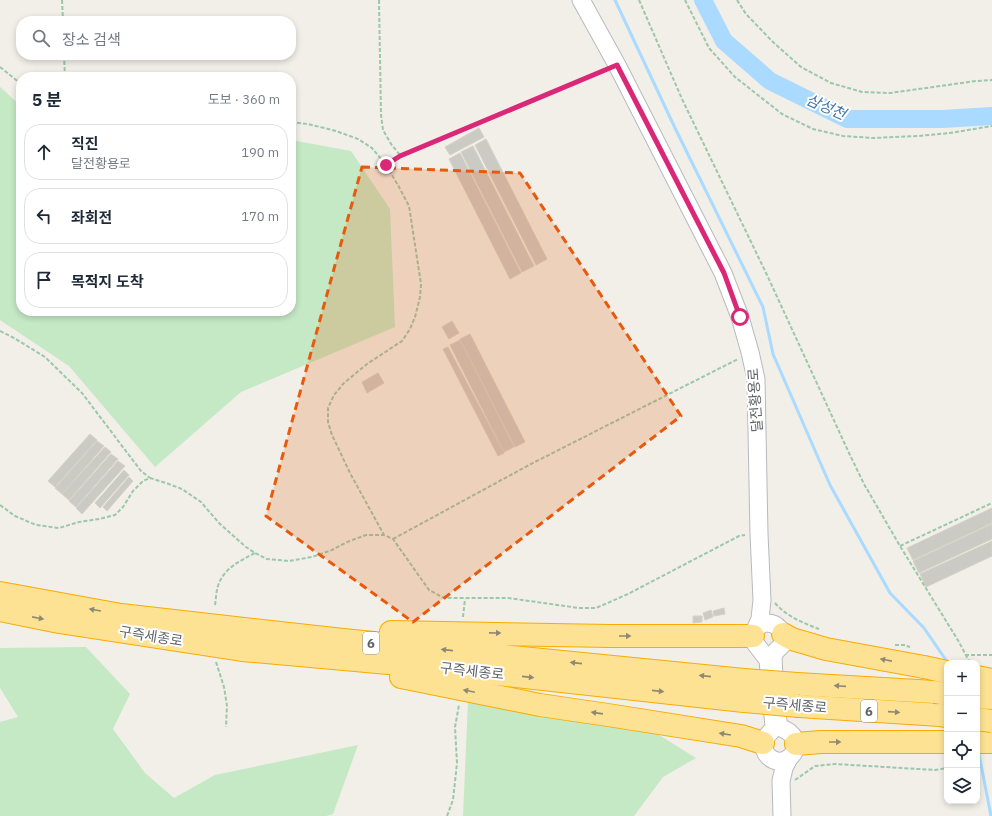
<!DOCTYPE html>
<html lang="ko">
<meta charset="utf-8">
<style>
body{margin:0;font-family:"IBM Plex Sans","Noto Sans KR",sans-serif;background:#f6f6f7;color:#1f2937}
.controls{position:absolute;right:12px;bottom:12px;display:grid;overflow:hidden;border-radius:8px;box-shadow:0 2px 6px #0003}
.controls button{width:36px;height:36px;display:grid;place-items:center;padding:0;border:0;border-bottom:1px solid #e0e1e3;background:#fff;color:#1f2937;font:20px sans-serif}
.stop{position:absolute;width:12px;height:12px;margin:-9px;border:3px solid #db2777;border-radius:50%;background:#fff}
.stop.end{background:#db2777;border-color:#fff;box-shadow:0 1px 4px #0008}
.list{margin:0;padding:0;list-style:none}
h2{display:flex;justify-content:space-between;align-items:center;height:52px;margin:0;padding:0 16px;font-size:17px}
h2 small{font-size:13px;font-weight:400;color:#747a83}
.list li{display:grid;grid-template-columns:26px 1fr auto;gap:12px;align-items:center;box-sizing:border-box;height:56px;margin:0 8px 8px;padding:0 8px;border:1px solid #e0e1e3;border-radius:16px}
.list b{display:block;font-size:15px;white-space:nowrap}
.list p{margin:0;font-size:13px;white-space:nowrap;color:#747a83}
.list em{font-size:13px;font-style:normal;color:#747a83}
.icon{flex:none;width:22px;height:22px;fill:none;stroke:currentColor;stroke-width:2;stroke-linecap:round;stroke-linejoin:round}
.map{position:relative;flex:none;width:992px;height:816px;overflow:hidden}
.search{position:absolute;background:#fff;box-shadow:0 2px 6px #0003;left:16px;top:16px;width:280px;height:44px;display:flex;align-items:center;gap:10px;box-sizing:border-box;padding:0 14px;border-radius:16px;color:#747a83;font-size:15px}
.panel{position:absolute;background:#fff;box-shadow:0 2px 6px #0003;left:16px;top:72px;width:280px;height:244px;border-radius:16px}
.map>svg:first-child{display:block}
.green{fill:#c5e8c5}
.lines{fill:none;stroke-linecap:round;stroke-linejoin:round}
.stream{stroke:#aadaff;stroke-width:3}
.river{stroke:#aadaff;stroke-width:18}
.building{fill:#cccac5;stroke:#d6d1c6}
.secondary-casing{stroke:#b6babf;stroke-width:19}
.highway-casing{stroke:#f9ab00;stroke-width:24}
.path{stroke:#9cc7a9;stroke-width:2;stroke-dasharray:4 2;stroke-linecap:butt}
.secondary{stroke:#fff;stroke-width:17}
.highway{stroke:#fde293;stroke-width:22}
.highway-bridge-casing{stroke:#f9ab00;stroke-width:24;stroke-linecap:butt}
.highway-bridge{stroke:#fde293;stroke-width:22}
.oneway{fill:#8e8975}
.route{stroke:#db2777;stroke-width:5}
.marked{fill:#e8590c;fill-opacity:0.2;stroke:#e8590c;stroke-width:3;stroke-dasharray:8 5;stroke-linejoin:round}
.labels{text-anchor:middle;stroke-width:4;stroke-linejoin:round;paint-order:stroke}
.shield{fill:#fff;stroke:#8f9295;stroke-width:1}
.shield-label{font-size:13px;font-weight:bold;fill:#5f6368}
.street-label{font-size:14px;fill:#5f6368;stroke:#fff}
.water-label{font-size:15px;font-style:italic;fill:#4174aa;stroke:#fff}
</style>
<div class="map">
<svg width="992" height="816" viewBox="0 0 992 816">
<rect width="100%" height="100%" fill="#f1efe8"/>
<g class="green">
<path d="M0 87 21 106V311H291V140L351 151 390 209 395 327 241 392 155 467 69 366 0 320Z"/>
<path d="M86 647 130 694 113 729 145 773 174 798 215 775 358 745 333 814 326 816H0V722L18 717 0 688V648Z"/>
<path d="M468 703 611 705 696 758 663 777 634 816H463Z"/>
</g>
<g class="lines">
<g class="stream">
<path d="M615 0 675 128 763 307 773 354 830 485 890 593 924 628 948 663"/>
<path d="M978 749 991 816"/>
</g>
<path class="river" d="M703 0 724 41 770 81 847 119H942L992 116"/>
</g>
<g class="building">
<path d="M479 128 484 137 450 155 445 147Z"/>
<path d="M486 139 547 259 536 265 475 145Z"/>
<path d="M473 146 534 266 522 272 461 152Z"/>
<path d="M460 153 521 273 510 279 449 159Z"/>
<path d="M452 321 459 333 449 339 442 327Z"/>
<path d="M470 334 525 442 515 447 460 339Z"/>
<path d="M460 340 514 447 504 452 450 345Z"/>
<path d="M448 347 504 453 498 456 443 349Z"/>
<path d="M378 373 384 383 367 393 362 382Z"/>
<path d="M90 434 97 440 55 487 48 481Z"/>
<path d="M97 441 104 446 62 494 55 488Z"/>
<path d="M105 447 111 452 69 500 62 494Z"/>
<path d="M111 454 118 459 76 507 69 501Z"/>
<path d="M118 461 125 466 82 514 76 508Z"/>
<path d="M124 470 129 475 100 508 95 503Z"/>
<path d="M129 477 133 481 107 511 103 507Z"/>
<path d="M992 508V523L913 560 907 548Z"/>
<path d="M992 524V539L919 573 913 561Z"/>
<path d="M992 541V556L926 587 920 574Z"/>
<path d="M724 608 725 614 714 616 713 611Z"/>
<path d="M711 610 713 617 705 620 703 613Z"/>
<path d="M693 616H702V622L693 623Z"/>
</g>
<g class="lines">
<defs>
<g id="secondary">
<path d="M581 0 617 65 723 273 740 317 750 352 756 379 759 534 762 600 760 619 756 628"/>
<path d="M765 623C778 622 785 632 783 644L775 652 773 658 776 709 779 727C783 729 787 730 790 733 807 747 784 772 768 756 765 753 763 747 764 742 765 736 771 733 774 727L768 660 755 643 753 636C755 629 758 625 765 623Z"/>
<path d="M782 816 781 781 784 768 789 758"/>
</g>
<g id="highway">
<path d="M0 593 121 615 343 640 744 680"/>
<path d="M0 610 59 622 242 650 433 667 744 701"/>
<path d="M391 632 610 636H753"/>
<path d="M783 634 792 639 826 649 924 667"/>
<path d="M401 677 540 705 608 715 741 736 763 743"/>
<path d="M797 684 935 692"/>
<path d="M799 706 940 715"/>
<path d="M977 742H992"/>
<path d="M796 744 821 742H947"/>
</g>
</defs>
<use href="#secondary" class="secondary-casing"/>
<use href="#highway" class="highway-casing"/>
<g class="path">
<path d="M62 0 63 21"/>
<path d="M379 0 381 115 383 130 391 144 400 155"/>
<path d="M639 0 682 99 767 275 849 453 864 484 900 546 959 642 970 663"/>
<path d="M685 0 709 48 735 77 782 114 813 129 843 136 873 138 918 136 950 133 992 126"/>
<path d="M737 0 746 14 773 42 801 67 831 83 862 92 890 93 976 81 992 80"/>
<path d="M64 55 65 77"/>
<path d="M0 67 21 84"/>
<path d="M291 122 308 124 336 131 358 139 372 148 386 165 399 187 409 206 421 284 420 297 415 317 410 329 402 341 367 364 344 383 334 395 328 408V422L332 435 350 473 384 535 393 539 429 590 444 598H508L579 608H596L628 594 739 536 745 535"/>
<path d="M386 165 400 155 605 70"/>
<path d="M0 331 14 338 45 357 82 393 141 471 150 478"/>
<path d="M0 505 15 516 36 525 59 528 79 522 99 519 115 515 123 507 133 491 143 481 150 478 166 483 182 489 201 502 219 523 246 547 255 553 267 559 289 561 312 557 332 550 347 542 366 535H384"/>
<path d="M393 539 529 465 738 359"/>
<path d="M900 546 992 503"/>
<path d="M775 603C786 616 803 623 819 629"/>
<path d="M215 605C216 599 216 590 219 583 226 567 240 561 255 553"/>
<path d="M463 617 465 599"/>
<path d="M895 645H904L910 647"/>
<path d="M965 655H992"/>
<path d="M216 662 224 687 227 706 226 727"/>
<path d="M795 780 815 766 835 764 935 770 947 768"/>
<path d="M447 816 453 800 457 763 455 727 459 705"/>
</g>
<use href="#secondary" class="secondary"/>
<use href="#highway" class="highway"/>
<defs>
<g id="highway-bridge">
<path d="M924 667 947 672"/>
<path d="M977 677 992 680"/>
<path d="M744 680 797 684"/>
<path d="M935 692 947 694"/>
<path d="M977 697 992 698"/>
<path d="M744 701 799 706"/>
<path d="M940 715 947 716"/>
<path d="M977 719 992 721"/>
</g>
</defs>
<use href="#highway-bridge" class="highway-bridge-casing"/>
<use href="#highway-bridge" class="highway-bridge"/>
</g>
<defs><path id="oneway-solid" d="M-6-.8H1V-3.2L6.5 0L1 3.2V.8H-6Z"/></defs>
<g class="oneway">
<use href="#oneway-solid" transform="translate(95 610) rotate(-170)"/>
<use href="#oneway-solid" transform="translate(38 618) rotate(11)"/>
<use href="#oneway-solid" transform="translate(495 633) rotate(1)"/>
<use href="#oneway-solid" transform="translate(625 636)"/>
<use href="#oneway-solid" transform="translate(447 650) rotate(-174)"/>
<use href="#oneway-solid" transform="translate(886 660) rotate(-169)"/>
<use href="#oneway-solid" transform="translate(576 663) rotate(-174)"/>
<use href="#oneway-solid" transform="translate(705 676) rotate(-174)"/>
<use href="#oneway-solid" transform="translate(528 677) rotate(6)"/>
<use href="#oneway-solid" transform="translate(840 686) rotate(-176)"/>
<use href="#oneway-solid" transform="translate(469 691) rotate(-168)"/>
<use href="#oneway-solid" transform="translate(658 691) rotate(6)"/>
<use href="#oneway-solid" transform="translate(894 712) rotate(4)"/>
<use href="#oneway-solid" transform="translate(597 713) rotate(-172)"/>
<use href="#oneway-solid" transform="translate(725 734) rotate(-171)"/>
<use href="#oneway-solid" transform="translate(835 742)"/>
</g>
<g class="lines">
<path class="route" d="M386 165 400 156 617 65 724 273 740 317"/>
</g>
<path class="marked" d="M362 167 520 173 681 416 413 622 266 516Z"/>
<g class="labels">
<g class="shield">
<rect x="363" y="632" width="16" height="22" rx="3"/>
<rect x="861" y="700" width="16" height="22" rx="3"/>
</g>
<g class="shield-label">
<text x="371" y="648">6</text>
<text x="869" y="716">6</text>
</g>
<g class="street-label">
<text transform="translate(755 400) rotate(-94)" y="5">달전황용로</text>
<text transform="translate(151 636) rotate(9)" y="5">구즉세종로</text>
<text transform="translate(472 671) rotate(6)" y="5">구즉세종로</text>
<text transform="translate(795 705) rotate(5)" y="5">구즉세종로</text>
</g>
<g class="water-label">
<text transform="translate(826 107) rotate(24)" y="5">삼성천</text>
</g>
</g>
</svg>
<div class="controls">
<button>+</button>
<button>−</button>
<button><svg class="icon" aria-label="locate" viewBox="0 0 24 24"><circle cx="12" cy="12" r="6"/><path d="M12 2v4M12 18v4M2 12h4M18 12h4"/></svg></button>
<button><svg class="icon" aria-label="layers" viewBox="0 0 24 24"><path d="M12 4l9 5-9 5-9-5zM3 14l9 5 9-5"/></svg></button>
</div>
<div class="stop" style="left:740px;top:317px"></div>
<div class="stop end" style="left:386px;top:165px"></div>
<div class="search"><svg class="icon" aria-label="search" viewBox="0 0 24 24"><circle cx="10" cy="10" r="6"/><path d="M15 15l6 6"/></svg>장소 검색</div>
<section class="panel">
<h2>5 분<small>도보 · 360 m</small></h2>
<ul class="list">
<li><svg class="icon" aria-label="ahead" viewBox="0 0 24 24"><path d="M12 20V5M6 11l6-6 6 6"/></svg><div><b>직진</b><p>달전황용로</p></div><em>190 m</em></li>
<li><svg class="icon" aria-label="left" viewBox="0 0 24 24"><path d="M17 20v-9H6M10 6l-5 5 5 5"/></svg><div><b>좌회전</b></div><em>170 m</em></li>
<li><svg class="icon" aria-label="arrive" viewBox="0 0 24 24"><path d="M6 21V4h12l-3 4 3 4H6"/></svg><div><b>목적지 도착</b></div></li>
</ul>
</section>
</div>
